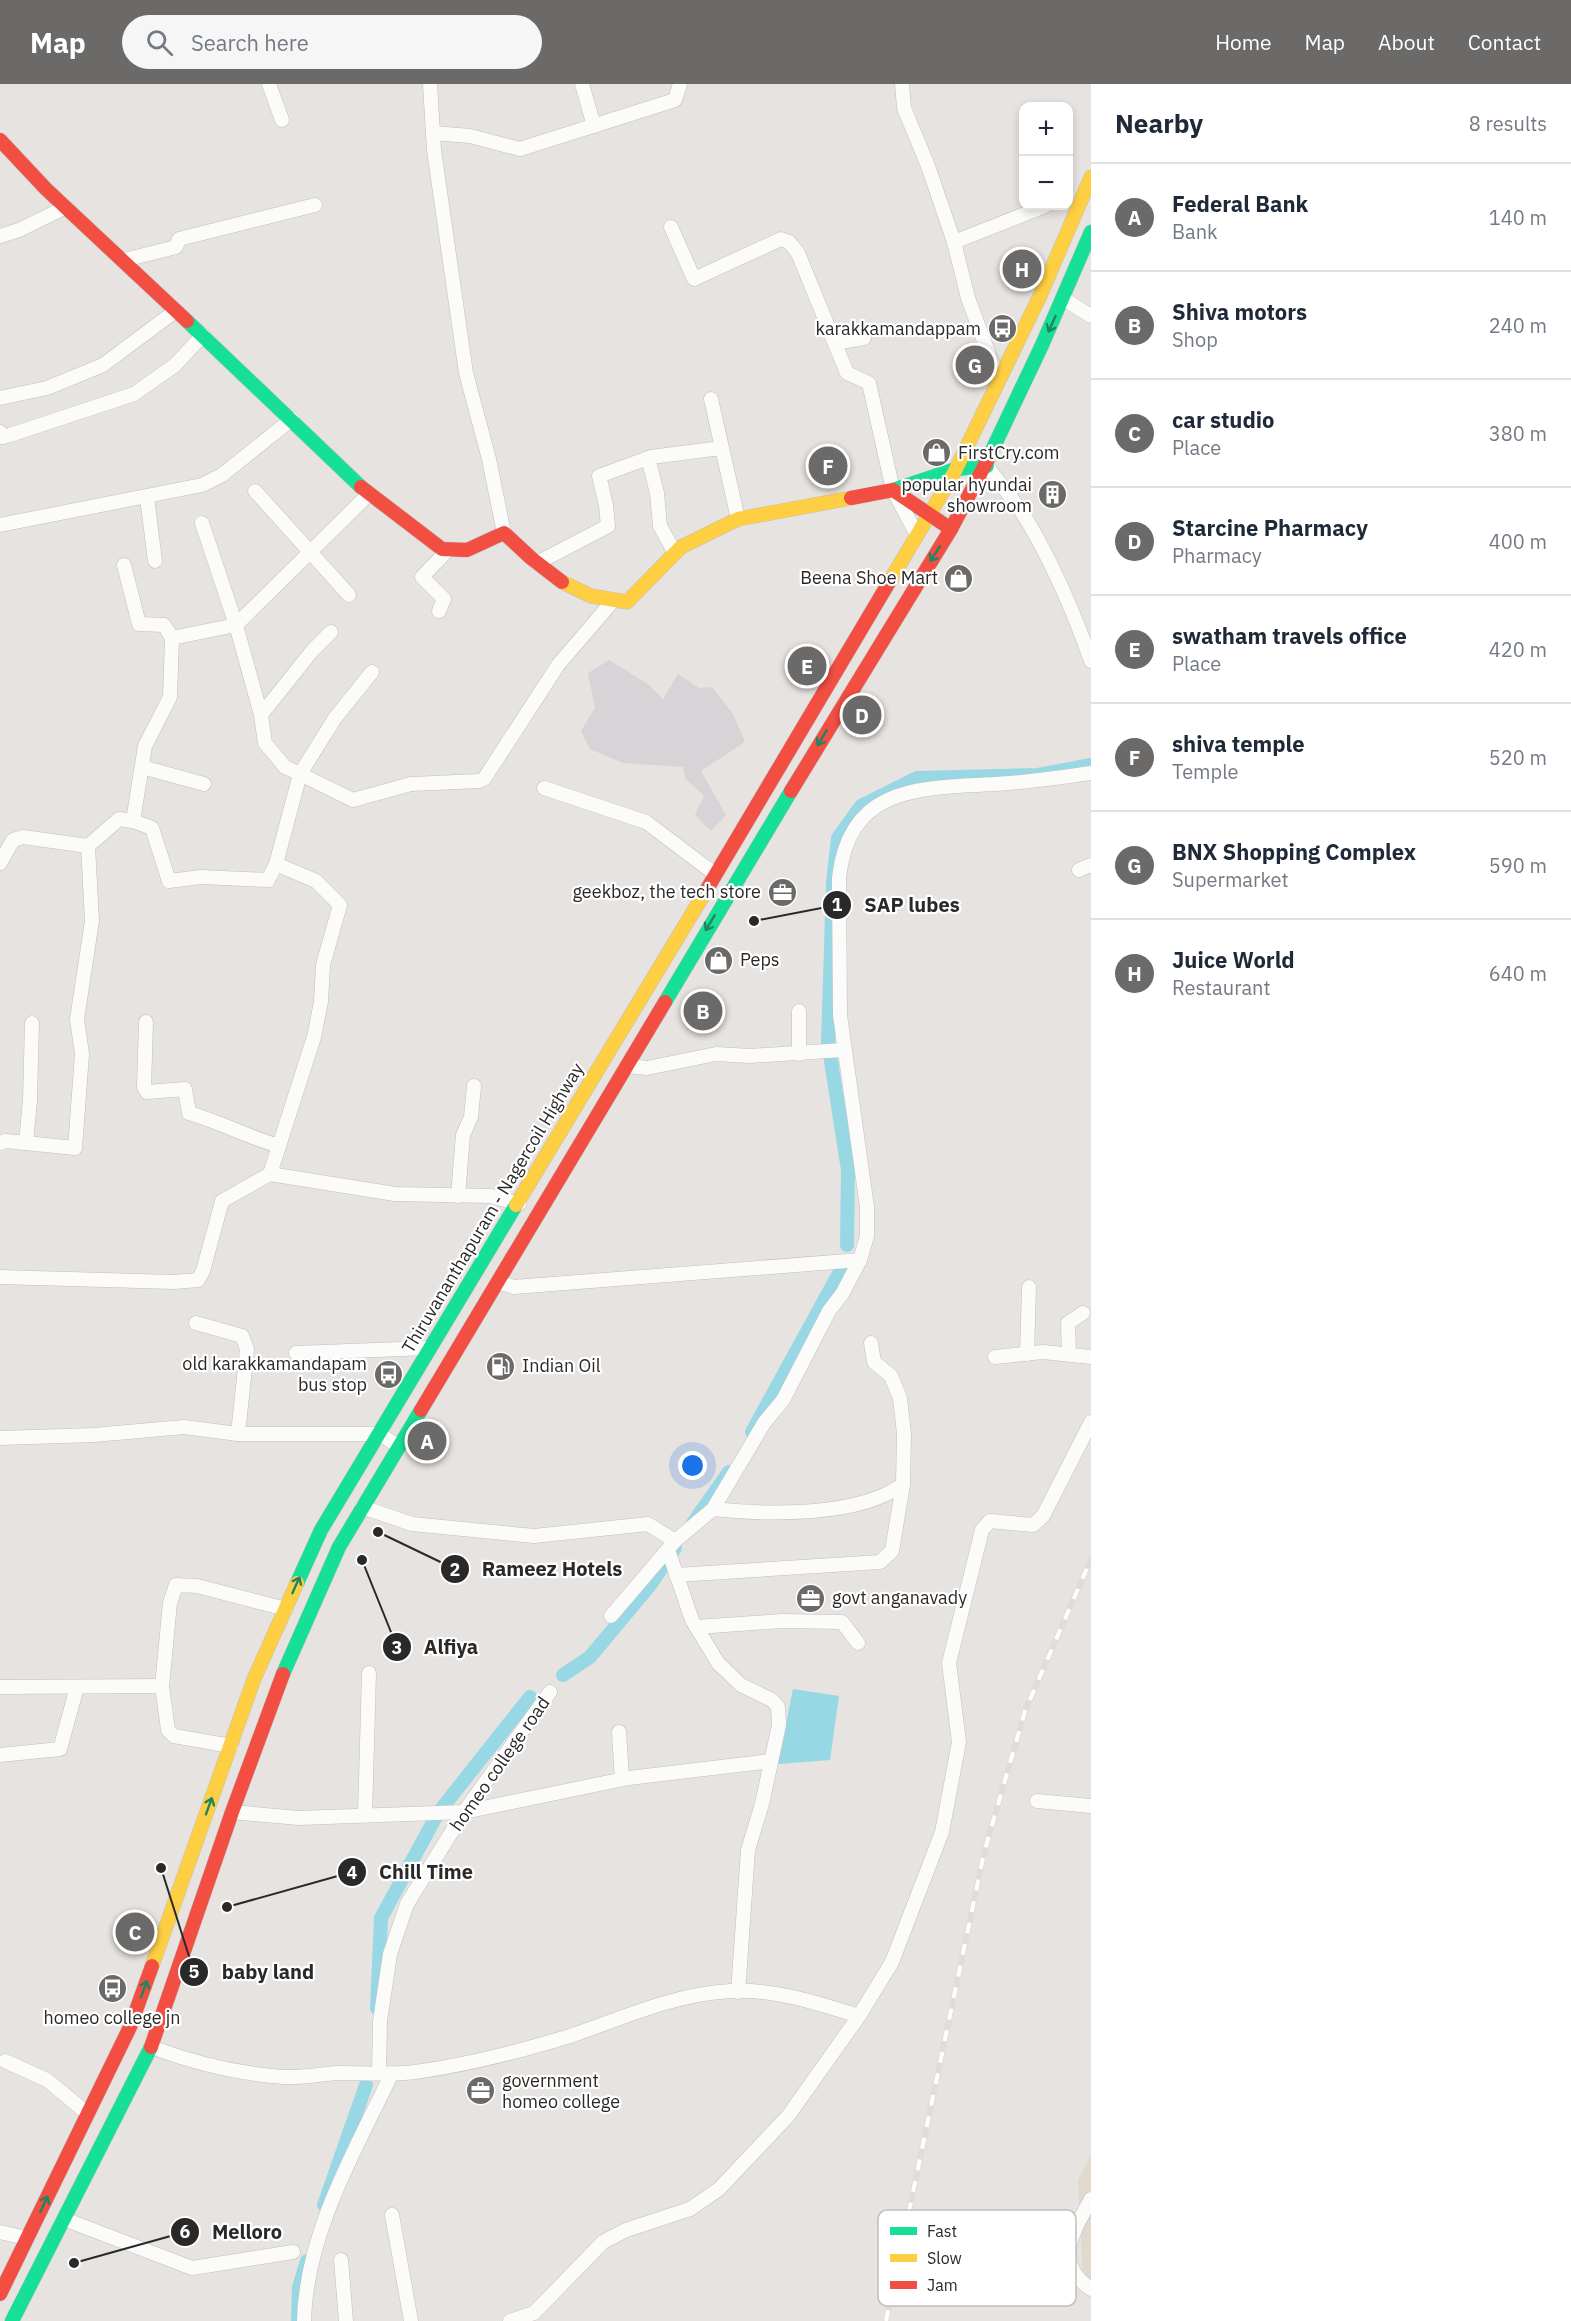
<!DOCTYPE html>
<meta charset="utf-8">
<style>
body{margin:0;font-family:"IBM Plex Sans",sans-serif;background:#f6f6f7;color:#1f2937}
.controls{position:absolute;right:18px;top:18px;display:grid;overflow:hidden;border-radius:12px;box-shadow:0 3px 9px #0003}
.controls button{width:54px;height:54px;display:grid;place-items:center;padding:0;border:0;border-bottom:2px solid #e0e1e3;background:#fff;color:#1f2937;font:30px sans-serif}
.you{position:absolute;left:693px;top:1382px;width:21px;height:21px;margin:-15px;border:4px solid #fff;border-radius:50%;background:#1a73e8;box-shadow:0 0 0 9px #1a73e833}
.badge{display:grid;place-items:center;width:39px;height:39px;border-radius:50%;background:#6b6a69;color:#fff;font-size:20px;font-weight:700}
.pin{position:absolute;translate:-50% -50%;border:3px solid #fff;box-shadow:0 2px 6px #0006}
.list{margin:0;padding:0;list-style:none}
h2{display:flex;justify-content:space-between;align-items:center;height:78px;margin:0;padding:0 24px;font-size:26px}
h2 small{font-size:20px;font-weight:400;color:#747a83}
.list li{display:grid;grid-template-columns:39px 1fr auto;gap:18px;align-items:center;box-sizing:border-box;height:108px;padding:0 24px;border-top:2px solid #e0e1e3}
.list b{display:block;font-size:22px;white-space:nowrap}
.list p{margin:0;font-size:20px;white-space:nowrap;color:#747a83}
.list em{font-size:20px;font-style:normal;color:#747a83}
.icon{flex:none;width:33px;height:33px;fill:none;stroke:currentColor;stroke-width:2;stroke-linecap:round;stroke-linejoin:round}
.map{position:relative;flex:none;width:1091px;height:2237px;overflow:hidden}
header{display:flex;align-items:center;gap:36px;box-sizing:border-box;height:84px;padding:0 30px;background:#6b6a69;color:#fff}
header strong{font-size:28px}
nav{display:flex;gap:33px;margin-inline-start:auto;font-size:21px}
.search{width:420px;height:54px;background:#f6f6f7;display:flex;align-items:center;gap:15px;box-sizing:border-box;padding:0 21px;border-radius:33px;color:#747a83;font-size:22px}
main{display:flex}
aside{flex:1;background:#fff}
.map>svg:first-child{display:block}
.industrial{fill:#d6d4d7}
.education{fill:#e1d9ce}
.water{fill:#98d8e4}
.lines{fill:none;stroke-linecap:round;stroke-linejoin:round}
.canal{stroke:#98d8e4;stroke-width:14}
.street-casing{stroke:#c0c0c1;stroke-width:15}
.fast-casing{stroke:#c0c0c1;stroke-width:15}
.slow-casing{stroke:#c0c0c1;stroke-width:15}
.jam-casing{stroke:#c0c0c1;stroke-width:15}
.street{stroke:#fbfbfa;stroke-width:14}
.fast{stroke:#16e098;stroke-width:14}
.slow{stroke:#ffcf43;stroke-width:14}
.jam{stroke:#f24e42;stroke-width:14}
.rail-casing{stroke:#ddddde;stroke-width:6}
.rail{stroke:#fff;stroke-width:4;stroke-dasharray:11;stroke-linecap:butt}
.oneway{stroke:#208460}
.labels{text-anchor:middle;stroke-width:4.5;stroke-linejoin:round;paint-order:stroke}
.poi-label{font-size:18px;fill:#292929;stroke:#fff;text-anchor:end}
.street-label{font-size:18px;fill:#292929;stroke:#fff}
.key{fill:#fff;stroke:#bfbfbf;stroke-width:1.5}
.key-label{font-size:16px;fill:#292929}
.leader{fill:none;stroke:#292929;stroke-width:2}
.callout-dot{fill:#292929;stroke:#fff;stroke-width:2}
.mark-label{font-size:18px;text-anchor:middle;font-weight:bold;fill:#fff}
.callout-label{font-size:20px;text-anchor:middle;font-weight:bold;fill:#292929;stroke:#fff;stroke-width:4.5;stroke-linejoin:round;paint-order:stroke}
</style>
<header>
<strong>Map</strong>
<div class="search"><svg class="icon" aria-label="search" viewBox="0 0 24 24"><circle cx="10" cy="10" r="6"/><path d="M15 15l6 6"/></svg>Search here</div>
<nav><a>Home</a><a>Map</a><a>About</a><a>Contact</a></nav>
</header>
<main>
<div class="map">
<svg width="1091" height="2237" viewBox="0 0 1091 2237">
<rect width="100%" height="100%" fill="#e6e3e0"/>
<path class="industrial" d="M609 576 648 600 663 615 678 590 699 604 712 603 733 630 745 658 701 687 726 731 711 747 695 731 704 712 685 694 683 683 623 679 590 665 581 647 595 624 588 589Z"/>
<path class="education" d="M1091 2072V2198L1083 2194 1078 2096Z"/>
<path class="water" d="M793 1605 839 1612 830 1676 778 1680Z"/>
<g class="lines">
<g class="canal">
<path d="M847 1161 848 1086 828 958 833 799 838 754 861 722 917 694 1038 691 1091 681"/>
<path d="M752 1348 842 1184"/>
<path d="M693 1439 729 1388"/>
<path d="M563 1591 590 1573 650 1501 675 1464"/>
<path d="M377 1924 381 1834 438 1729 530 1613"/>
<path d="M324 2121 366 2001"/>
<path d="M298 2237 299 2203 307 2177"/>
</g>
<defs>
<g id="street">
<path d="M269 0 282 36"/>
<path d="M430 0 434 66 466 289 489 375 504 449"/>
<path d="M582 0 594 42"/>
<path d="M902 0 904 24 928 82 954 158 968 214 998 295"/>
<path d="M433 49 470 52 520 65 675 16 680 0"/>
<path d="M671 143 694 195 781 155 789 158 798 169 847 289 869 299 893 406 917 451"/>
<path d="M0 152 19 146 64 124"/>
<path d="M954 158 1045 122"/>
<path d="M124 176 176 163 179 155 315 121"/>
<path d="M1064 215 1091 232"/>
<path d="M835 259 864 254"/>
<path d="M0 314 47 304 103 281 174 228"/>
<path d="M711 315 738 435"/>
<path d="M0 348 3 353 10 351 134 310 175 281 203 251"/>
<path d="M648 374 657 409 660 442 675 469"/>
<path d="M987 382C1000 400 1016 418 1028 438 1054 482 1074 529 1091 577"/>
<path d="M255 407 349 511"/>
<path d="M147 413 155 477"/>
<path d="M202 439 236 541 261 631 265 659 285 683 300 690 276 780 316 797 340 821 323 881 321 918 314 953 270 1090"/>
<path d="M0 441 202 401 222 391 292 335"/>
<path d="M537 479 608 442 606 421 599 392 651 373 721 364"/>
<path d="M439 527 444 515 422 493 447 467"/>
<path d="M172 554 236 541 369 410"/>
<path d="M372 588 335 634 300 690 353 716 411 700 479 697 484 695 558 581 612 518"/>
<path d="M261 631 312 567 331 548"/>
<path d="M142 683 204 700"/>
<path d="M544 704 646 738 715 790"/>
<path d="M133 737 152 744 169 797 201 793 268 796 276 780"/>
<path d="M0 779 13 756 23 753 88 762"/>
<path d="M1079 786 1091 781"/>
<path d="M146 938 144 1003 147 1008 185 1005 189 1029C220 1038 248 1053 279 1062"/>
<path d="M799 970V927"/>
<path d="M628 982 647 984 716 970 750 972 843 966"/>
<path d="M0 1059 6 1057 75 1064 82 970 77 935 92 837 88 762 119 735 133 737 145 662 170 613 172 554 164 541 139 540 124 481"/>
<path d="M26 1059 30 1016 32 939"/>
<path d="M458 1112 463 1051 471 1033 474 1002"/>
<path d="M0 1193 174 1198 198 1196 203 1187 222 1117 270 1090 395 1110 491 1112 519 1120"/>
<path d="M498 1198 514 1203 860 1176"/>
<path d="M196 1239 242 1252 247 1265 238 1350"/>
<path d="M296 1269 428 1264"/>
<path d="M1027 1270 1029 1203"/>
<path d="M1069 1270 1068 1239 1083 1229"/>
<path d="M995 1273 1043 1268 1091 1273"/>
<path d="M0 1354 94 1351 184 1343 238 1350H380L398 1362"/>
<path d="M362 1423 412 1440 534 1452 648 1440 675 1457"/>
<path d="M713 1425C766 1431 860 1433 903 1400L904 1350 900 1314 891 1292 874 1278 871 1259"/>
<path d="M668 1466 692 1536 718 1579 741 1601 772 1616 778 1623 779 1641 762 1720 748 1766 738 1908"/>
<path d="M676 1491 880 1478 892 1467 903 1400"/>
<path d="M611 1532 675 1457 713 1425 764 1339 783 1316 829 1227 842 1210 860 1176 867 1152V1123L840 931 839 794C849 701 921 704 995 700 1027 698 1059 694 1091 689"/>
<path d="M697 1543 782 1537 842 1538 858 1559"/>
<path d="M162 1602 170 1519 176 1501 197 1502 286 1525"/>
<path d="M0 1603 162 1602 168 1646 174 1652 231 1662"/>
<path d="M619 1648 622 1695"/>
<path d="M0 1671 60 1665 77 1603"/>
<path d="M1037 1717 1091 1722"/>
<path d="M232 1728 299 1734 464 1728 629 1694 771 1677"/>
<path d="M365 1731 369 1589"/>
<path d="M151 1963C194 1979 238 1990 284 1993 302 1994 320 1990 338 1989 363 1989 390 1991 415 1988 466 1981 521 1967 570 1952 623 1934 674 1910 731 1907 776 1905 817 1919 859 1932"/>
<path d="M5 1977 47 1996 87 2029"/>
<path d="M379 1989 380 1937 390 1870 407 1820 464 1728 550 1608"/>
<path d="M1091 2115C1074 2147 1051 2178 1091 2205"/>
<path d="M392 2131 411 2237"/>
<path d="M64 2135 192 2184 293 2168"/>
<path d="M0 2148 26 2154"/>
<path d="M341 2176 346 2237"/>
<path d="M304 2237C306 2149 355 2067 392 1989"/>
<path d="M510 2237 534 2229 603 2158 626 2146 690 2125 719 2105 788 2032 859 1932 892 1878 942 1748 959 1658 949 1579 982 1446 990 1437 1033 1441 1043 1432 1091 1338"/>
</g>
<g id="fast">
<path d="M187 237 361 403"/>
<path d="M987 377 1042 261 1091 148"/>
<path d="M893 406 956 385 987 382"/>
<path d="M665 918 791 707"/>
<path d="M297 1499 321 1446 516 1121"/>
<path d="M283 1590 339 1463 421 1326"/>
<path d="M12 2237 151 1963"/>
</g>
<g id="slow">
<path d="M891 495 954 389 1039 214 1091 93"/>
<path d="M562 498 591 512 627 518 681 463 738 435 851 414"/>
<path d="M516 1121 707 805"/>
<path d="M152 1882 254 1595 297 1499"/>
</g>
<g id="jam">
<path d="M0 56 46 105 187 237"/>
<path d="M361 403 442 465 467 466 504 449 531 474 562 498"/>
<path d="M851 414 893 406 951 445"/>
<path d="M791 707 951 445 987 377"/>
<path d="M707 805 891 495"/>
<path d="M421 1326 665 918"/>
<path d="M151 1963 232 1728 283 1590"/>
<path d="M0 2210 130 1943 152 1882"/>
</g>
</defs>
<use href="#street" class="street-casing"/>
<use href="#fast" class="fast-casing"/>
<use href="#slow" class="slow-casing"/>
<use href="#jam" class="jam-casing"/>
<use href="#street" class="street"/>
<use href="#fast" class="fast"/>
<use href="#slow" class="slow"/>
<use href="#jam" class="jam"/>
<defs>
<path id="rail" d="M886 2237 984 1769 1025 1627 1091 1475"/>
</defs>
<use href="#rail" class="rail-casing"/>
<use href="#rail" class="rail"/>
</g>
<defs><path id="oneway-shaft" d="M-6 0H5M1.5-3L5.5 0L1.5 3" fill="none" stroke-width="1.6" stroke-linecap="round" stroke-linejoin="round" transform="scale(1.5)"/></defs>
<g class="oneway">
<use href="#oneway-shaft" transform="translate(1052 240) rotate(114)"/>
<use href="#oneway-shaft" transform="translate(935 470) rotate(122)"/>
<use href="#oneway-shaft" transform="translate(822 654) rotate(121)"/>
<use href="#oneway-shaft" transform="translate(710 839) rotate(121)"/>
<use href="#oneway-shaft" transform="translate(296 1501) rotate(-66)"/>
<use href="#oneway-shaft" transform="translate(209 1722) rotate(-70)"/>
<use href="#oneway-shaft" transform="translate(144 1905) rotate(-70)"/>
<use href="#oneway-shaft" transform="translate(44 2120) rotate(-65)"/>
</g>
<defs>
<symbol id="bus-disc" viewBox="-11 -11 22 22"><circle r="9.5" fill="#6b6a69" stroke="#fff"/><path d="M-5-6H5V4H4V6H2V4H-2V6H-4V4H-5ZM-3.5-4V0h7V-4ZM-3.5 1.2v1.5H-2V1.2ZM2 1.2v1.5H3.5V1.2Z" fill="#fff"/></symbol>
<symbol id="shop-disc" viewBox="-11 -11 22 22"><circle r="9.5" fill="#6b6a69" stroke="#fff"/><path d="M-5-2.5h2.3a2.7 3.5 0 0 1 5.4 0H5L5.5 6h-11ZM-1.5-2.5h3a1.5 2.3 0 0 0-3 0Z" fill="#fff"/></symbol>
<symbol id="building-disc" viewBox="-11 -11 22 22"><circle r="9.5" fill="#6b6a69" stroke="#fff"/><path d="M-4-6H4V6H1V3H-1V6H-4ZM-2.5-4.3h1.7v1.8h-1.7ZM.8-4.3h1.7v1.8H.8ZM-2.5-1h1.7V.8h-1.7ZM.8-1h1.7V.8H.8Z" fill="#fff"/></symbol>
<symbol id="office-disc" viewBox="-11 -11 22 22"><circle r="9.5" fill="#6b6a69" stroke="#fff"/><path d="M-6-3h4V-5.5h4V-3h4V5H-6ZM-1-4.5V-3h2v-1.5ZM-6 0V1H6V0Z" fill="#fff"/></symbol>
<symbol id="fuel-disc" viewBox="-11 -11 22 22"><circle r="9.5" fill="#6b6a69" stroke="#fff"/><path d="M-5.5-6h7V0h2V4h1.3V-2.5L3-4.5l.8-.8L6-3V5H2.5V1h-1V6h-7ZM-4.2-4.7v3.2H.2V-4.7Z" fill="#fff"/></symbol>
</defs>
<g fill-rule="evenodd">
<use href="#bus-disc" x="986" y="228" width="33" height="33"/>
<use href="#shop-disc" x="920" y="352" width="33" height="33"/>
<use href="#building-disc" x="1036" y="394" width="33" height="33"/>
<use href="#shop-disc" x="942" y="478" width="33" height="33"/>
<use href="#office-disc" x="766" y="792" width="33" height="33"/>
<use href="#shop-disc" x="702" y="860" width="33" height="33"/>
<use href="#fuel-disc" x="484" y="1266" width="33" height="33"/>
<use href="#bus-disc" x="372" y="1274" width="33" height="33"/>
<use href="#office-disc" x="794" y="1498" width="33" height="33"/>
<use href="#bus-disc" x="96" y="1888" width="33" height="33"/>
<use href="#office-disc" x="464" y="1990" width="33" height="33"/>
</g>
<g class="labels">
<g class="poi-label">
<text x="981" y="251">karakkamandappam</text>
<text x="958" y="375" text-anchor="start">FirstCry.com</text>
<text x="1032" y="407">popular hyundai<tspan x="1032" dy="21">showroom</tspan></text>
<text x="938" y="500">Beena Shoe Mart</text>
<text x="761" y="814">geekboz, the tech store</text>
<text x="740" y="882" text-anchor="start">Peps</text>
<text x="367" y="1286">old karakkamandapam<tspan x="367" dy="21">bus stop</tspan></text>
<text x="522" y="1288" text-anchor="start">Indian Oil</text>
<text x="832" y="1520" text-anchor="start">govt anganavady</text>
<text x="112" y="1940" text-anchor="middle">homeo college jn</text>
<text x="502" y="2003" text-anchor="start">government<tspan x="502" dy="21">homeo college</tspan></text>
</g>
<g class="street-label">
<text transform="translate(493 1124) rotate(-59)" y="6">Thiruvananthapuram - Nagercoil Highway</text>
<text transform="translate(500 1680) rotate(-55)" y="6">homeo college road</text>
</g>
</g>
<rect x="878" y="2126" width="198" height="96" rx="9" class="key"/>
<rect x="890" y="2143" width="27" height="8" fill="#16e098"/>
<rect x="890" y="2170" width="27" height="8" fill="#ffcf43"/>
<rect x="890" y="2197" width="27" height="8" fill="#f24e42"/>
<g class="key-label">
<text x="927" y="2153">Fast</text>
<text x="927" y="2180">Slow</text>
<text x="927" y="2207">Jam</text>
</g>
<path class="leader" d="M754 837L837 821M378 1448L455 1485M362 1476L397 1563M227 1823L352 1788M161 1784L194 1888M74 2179L185 2148"/>
<g class="callout-dot">
<circle cx="754" cy="837" r="6"/>
<circle cx="378" cy="1448" r="6"/>
<circle cx="362" cy="1476" r="6"/>
<circle cx="227" cy="1823" r="6"/>
<circle cx="161" cy="1784" r="6"/>
<circle cx="74" cy="2179" r="6"/>
<circle cx="837" cy="821" r="15"/>
<circle cx="455" cy="1485" r="15"/>
<circle cx="397" cy="1563" r="15"/>
<circle cx="352" cy="1788" r="15"/>
<circle cx="194" cy="1888" r="15"/>
<circle cx="185" cy="2148" r="15"/>
</g>
<g class="mark-label">
<text x="837" y="827">1</text>
<text x="455" y="1492">2</text>
<text x="397" y="1570">3</text>
<text x="352" y="1795">4</text>
<text x="194" y="1894">5</text>
<text x="185" y="2154">6</text>
</g>
<g class="callout-label">
<text x="912" y="828">SAP lubes</text>
<text x="552" y="1492">Rameez Hotels</text>
<text x="451" y="1570">Alfiya</text>
<text x="426" y="1795">Chill Time</text>
<text x="268" y="1895">baby land</text>
<text x="247" y="2155">Melloro</text>
</g>
</svg>
<div class="controls">
<button>+</button>
<button>−</button>
</div>
<div class="you"></div>
<div class="pin badge" style="left:427px;top:1357px">A</div>
<div class="pin badge" style="left:703px;top:927px">B</div>
<div class="pin badge" style="left:135px;top:1848px">C</div>
<div class="pin badge" style="left:862px;top:631px">D</div>
<div class="pin badge" style="left:807px;top:582px">E</div>
<div class="pin badge" style="left:828px;top:382px">F</div>
<div class="pin badge" style="left:975px;top:281px">G</div>
<div class="pin badge" style="left:1022px;top:185px">H</div>
</div>
<aside>
<h2>Nearby<small>8 results</small></h2>
<ul class="list">
<li><span class="badge">A</span><div><b>Federal Bank</b><p>Bank</p></div><em>140 m</em></li>
<li><span class="badge">B</span><div><b>Shiva motors</b><p>Shop</p></div><em>240 m</em></li>
<li><span class="badge">C</span><div><b>car studio</b><p>Place</p></div><em>380 m</em></li>
<li><span class="badge">D</span><div><b>Starcine Pharmacy</b><p>Pharmacy</p></div><em>400 m</em></li>
<li><span class="badge">E</span><div><b>swatham travels office</b><p>Place</p></div><em>420 m</em></li>
<li><span class="badge">F</span><div><b>shiva temple</b><p>Temple</p></div><em>520 m</em></li>
<li><span class="badge">G</span><div><b>BNX Shopping Complex</b><p>Supermarket</p></div><em>590 m</em></li>
<li><span class="badge">H</span><div><b>Juice World</b><p>Restaurant</p></div><em>640 m</em></li>
</ul>
</aside>
</main>
